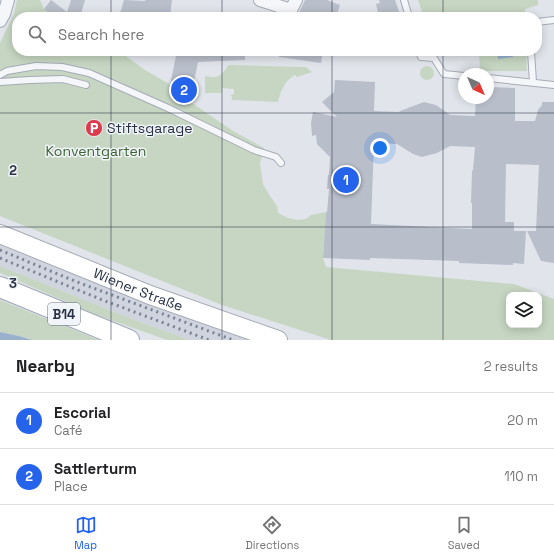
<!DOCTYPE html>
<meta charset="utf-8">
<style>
body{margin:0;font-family:"Space Grotesk",sans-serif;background:#f6f6f6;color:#202124}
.controls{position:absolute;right:12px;bottom:12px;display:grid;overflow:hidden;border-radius:8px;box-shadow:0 2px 10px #0003}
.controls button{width:36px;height:36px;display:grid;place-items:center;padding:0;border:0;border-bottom:1px solid #e0e0e0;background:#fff;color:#202124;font:20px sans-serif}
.compass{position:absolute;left:458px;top:68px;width:36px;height:36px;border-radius:50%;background:#fff;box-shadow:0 2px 10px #0003;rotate:136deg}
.you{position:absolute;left:380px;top:148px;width:14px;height:14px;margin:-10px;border:3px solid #fff;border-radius:50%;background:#1a73e8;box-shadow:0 0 0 6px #1a73e833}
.badge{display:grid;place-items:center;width:26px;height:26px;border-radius:50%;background:#2563eb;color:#fff;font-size:13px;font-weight:700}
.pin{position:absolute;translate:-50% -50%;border:2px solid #fff;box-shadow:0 1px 4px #0006}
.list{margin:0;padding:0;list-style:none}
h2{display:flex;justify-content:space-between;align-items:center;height:52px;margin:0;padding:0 16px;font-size:17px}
h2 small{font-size:13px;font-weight:400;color:#757577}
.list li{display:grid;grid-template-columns:26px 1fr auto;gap:12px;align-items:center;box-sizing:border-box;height:56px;padding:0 16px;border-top:1px solid #e0e0e0}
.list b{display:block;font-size:15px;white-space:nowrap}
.list p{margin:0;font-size:13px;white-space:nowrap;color:#757577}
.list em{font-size:13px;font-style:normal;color:#757577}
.icon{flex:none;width:22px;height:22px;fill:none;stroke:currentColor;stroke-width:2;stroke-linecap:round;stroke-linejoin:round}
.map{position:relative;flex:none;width:554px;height:340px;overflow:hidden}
.search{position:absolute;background:#fff;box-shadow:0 2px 10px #0003;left:12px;right:12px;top:12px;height:44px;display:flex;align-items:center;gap:10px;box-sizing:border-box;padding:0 14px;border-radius:16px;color:#757577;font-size:15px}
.sheet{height:164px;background:#fff}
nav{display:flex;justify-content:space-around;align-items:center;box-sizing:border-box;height:56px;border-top:1px solid #e0e0e0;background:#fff;font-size:11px;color:#757577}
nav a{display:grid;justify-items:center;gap:2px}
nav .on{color:#2563eb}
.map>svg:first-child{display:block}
.built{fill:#cfd4de}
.green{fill:#c6d6c2;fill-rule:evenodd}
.water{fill:#9ab1ce}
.building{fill:#b8beca;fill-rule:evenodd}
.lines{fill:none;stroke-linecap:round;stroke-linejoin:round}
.lane-casing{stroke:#a6abb6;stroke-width:8}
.street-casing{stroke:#a6abb6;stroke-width:14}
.secondary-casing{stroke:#a6abb6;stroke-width:20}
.primary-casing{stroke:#a0a8b8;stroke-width:22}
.lane{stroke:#f5f6f9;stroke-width:6}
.street{stroke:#f5f6f9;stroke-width:12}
.secondary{stroke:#fff;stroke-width:18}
.primary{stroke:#fff;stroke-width:20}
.rail{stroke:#798396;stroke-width:3;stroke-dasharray:2 4;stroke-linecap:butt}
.grid{fill:none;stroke:#283145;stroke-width:1;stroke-opacity:0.55}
.labels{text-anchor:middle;stroke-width:3;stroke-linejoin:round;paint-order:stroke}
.shield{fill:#f1f4f8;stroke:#646c7b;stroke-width:1}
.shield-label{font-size:13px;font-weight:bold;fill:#283145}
.poi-label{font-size:14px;fill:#283145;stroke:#f1f4f8;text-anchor:start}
.park-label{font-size:14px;fill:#3b6234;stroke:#f1f4f8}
.street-label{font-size:14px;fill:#283145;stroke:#f1f4f8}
.grid-label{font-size:13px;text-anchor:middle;font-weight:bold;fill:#283145;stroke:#f1f4f8;stroke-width:3;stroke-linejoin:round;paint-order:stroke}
</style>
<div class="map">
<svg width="554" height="340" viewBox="0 0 554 340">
<rect width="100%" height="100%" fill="#e1e5eb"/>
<path class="built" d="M0 243 68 272 250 340H189L132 319 0 266Z"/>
<g class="green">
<path d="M17 0H40L44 9 53 17H17V51H119L145 70 176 88C173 96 175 102 182 106L186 105 189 101 233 131 264 148 260 164 263 184 270 196 277 206 278 213 288 218 297 220 306 219 311 215 326 212 323 258 326 267 514 284 554 299V340H331L222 305 0 216V43L14 14ZM509 295H539V325H509Z"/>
<path d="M418 0H538V5L525 9V17H424Z"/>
<path d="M479 51H526L527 71H480Z"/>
<path d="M228 65 306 67 312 72 297 77 295 75C285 80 280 92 278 102L231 100 232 98V96L230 95 234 94V89L222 88V93H205V76C217 79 222 76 228 65Z"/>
<circle cx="427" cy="73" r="7"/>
<path d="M0 266 132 319 189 340H167L94 314 0 273Z"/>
<path d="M0 300 99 340H32L19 336 0 332Z"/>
</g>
<g class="water">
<path d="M497 51H513V57L498 59Z"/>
<path d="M0 332 19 336 32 340H0Z"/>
</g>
<g class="building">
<path d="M51 0 67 12 71 0H85L80 17H53L44 9Z"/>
<path d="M124 0 145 1V0H172L170 17H164L137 13 136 17H119Z"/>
<path d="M305 0H327L340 5 336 17H324L312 12V17H297Z"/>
<path d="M379 0H395L401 17H379L376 4 380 3Z"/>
<path d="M177 51H245V60L198 62 191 96 186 105 182 106 178 103 175 99 174 87 170 85Z"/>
<path d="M279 51H323L321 63 279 57Z"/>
<path d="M335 80 375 82 374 111 399 112 400 111 424 102 436 105 450 115 475 116 476 98H488V87L515 88V121H535L538 110 542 105V102H554V263L541 261 527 231H536L539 165 506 164 505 222H514V231H526L524 264 513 263V265L459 263V261L370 258V260L323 258 326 212H327L329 189H327L328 175H329L330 157 317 144 316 135 312 136 311 123 313 112 337 117 322 102 334 92ZM374 143 397 144 413 154 422 157 437 153 450 146 475 147 473 170 472 171 471 203H472V229L371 224Z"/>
</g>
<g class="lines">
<defs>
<g id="lane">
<path d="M404 0 409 17"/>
<path d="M537 22 554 20"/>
<path d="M419 51 421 57 434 58 444 74 464 76"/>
<path d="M531 51 533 82"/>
<path d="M0 75 7 71 36 66 62 67 89 73 168 108 254 150 276 157 281 163"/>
<path d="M488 78 554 85"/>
<path d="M0 82 30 80 63 79 86 85"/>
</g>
<g id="street">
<path d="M260 0 291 10 296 0"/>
<path d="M0 21 4 14 8 0"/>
</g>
<g id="secondary">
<path id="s1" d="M0 234 150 295 278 340"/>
</g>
<path id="primary" d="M0 287 129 340"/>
</defs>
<use href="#lane" class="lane-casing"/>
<use href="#street" class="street-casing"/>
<use href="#secondary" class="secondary-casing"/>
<use href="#primary" class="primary-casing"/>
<use href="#lane" class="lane"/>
<use href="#street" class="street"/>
<use href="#secondary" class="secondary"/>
<use href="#primary" class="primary"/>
<g class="rail">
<path d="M0 250 77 282 233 340"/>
<path d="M0 258 100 299 209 340"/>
</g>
</g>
<path class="grid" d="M111 0V17M222 0V17M332 0V17M443 0V17M111 51V340M222 51V340M332 51V340M443 51V340M0 113H554M0 227H554"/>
<defs>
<symbol id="parking-disc" viewBox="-11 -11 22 22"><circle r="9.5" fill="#da3c4e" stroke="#f1f4f8"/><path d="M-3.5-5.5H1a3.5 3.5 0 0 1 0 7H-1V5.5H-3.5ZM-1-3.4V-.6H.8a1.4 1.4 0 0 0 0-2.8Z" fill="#fff"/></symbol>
</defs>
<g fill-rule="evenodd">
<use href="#parking-disc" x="84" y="118" width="20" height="20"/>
</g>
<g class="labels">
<rect class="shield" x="48" y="303" width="32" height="22" rx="3"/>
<g class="shield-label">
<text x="64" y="319">B14</text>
</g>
<g class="poi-label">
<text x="107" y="133">Stiftsgarage</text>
</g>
<g class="park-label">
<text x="96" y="156">Konventgarten</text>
</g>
<g class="street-label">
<text dy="5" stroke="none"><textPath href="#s1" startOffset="149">Wiener Straße</textPath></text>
</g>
</g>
<g class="grid-label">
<text x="13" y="175">2</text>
<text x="13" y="288">3</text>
</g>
</svg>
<div class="controls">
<button><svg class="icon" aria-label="layers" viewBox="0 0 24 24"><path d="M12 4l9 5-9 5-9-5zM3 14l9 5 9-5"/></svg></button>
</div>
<svg class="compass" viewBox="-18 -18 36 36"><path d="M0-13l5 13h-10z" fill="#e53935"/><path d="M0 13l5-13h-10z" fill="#757577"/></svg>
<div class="you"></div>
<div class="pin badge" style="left:346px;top:180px">1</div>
<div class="pin badge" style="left:184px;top:90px">2</div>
<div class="search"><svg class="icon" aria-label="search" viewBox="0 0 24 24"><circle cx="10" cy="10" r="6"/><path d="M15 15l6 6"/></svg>Search here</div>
</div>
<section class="sheet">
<h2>Nearby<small>2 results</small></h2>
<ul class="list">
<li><span class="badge">1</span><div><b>Escorial</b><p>Café</p></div><em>20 m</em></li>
<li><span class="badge">2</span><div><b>Sattlerturm</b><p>Place</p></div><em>110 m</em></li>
</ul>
</section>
<nav>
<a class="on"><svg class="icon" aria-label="map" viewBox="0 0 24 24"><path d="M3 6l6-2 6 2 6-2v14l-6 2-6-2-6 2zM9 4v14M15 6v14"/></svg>Map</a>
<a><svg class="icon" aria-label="directions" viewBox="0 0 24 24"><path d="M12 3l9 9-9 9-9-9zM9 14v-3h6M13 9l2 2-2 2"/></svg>Directions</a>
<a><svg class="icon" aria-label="saved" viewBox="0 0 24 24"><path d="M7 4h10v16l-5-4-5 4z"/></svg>Saved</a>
</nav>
